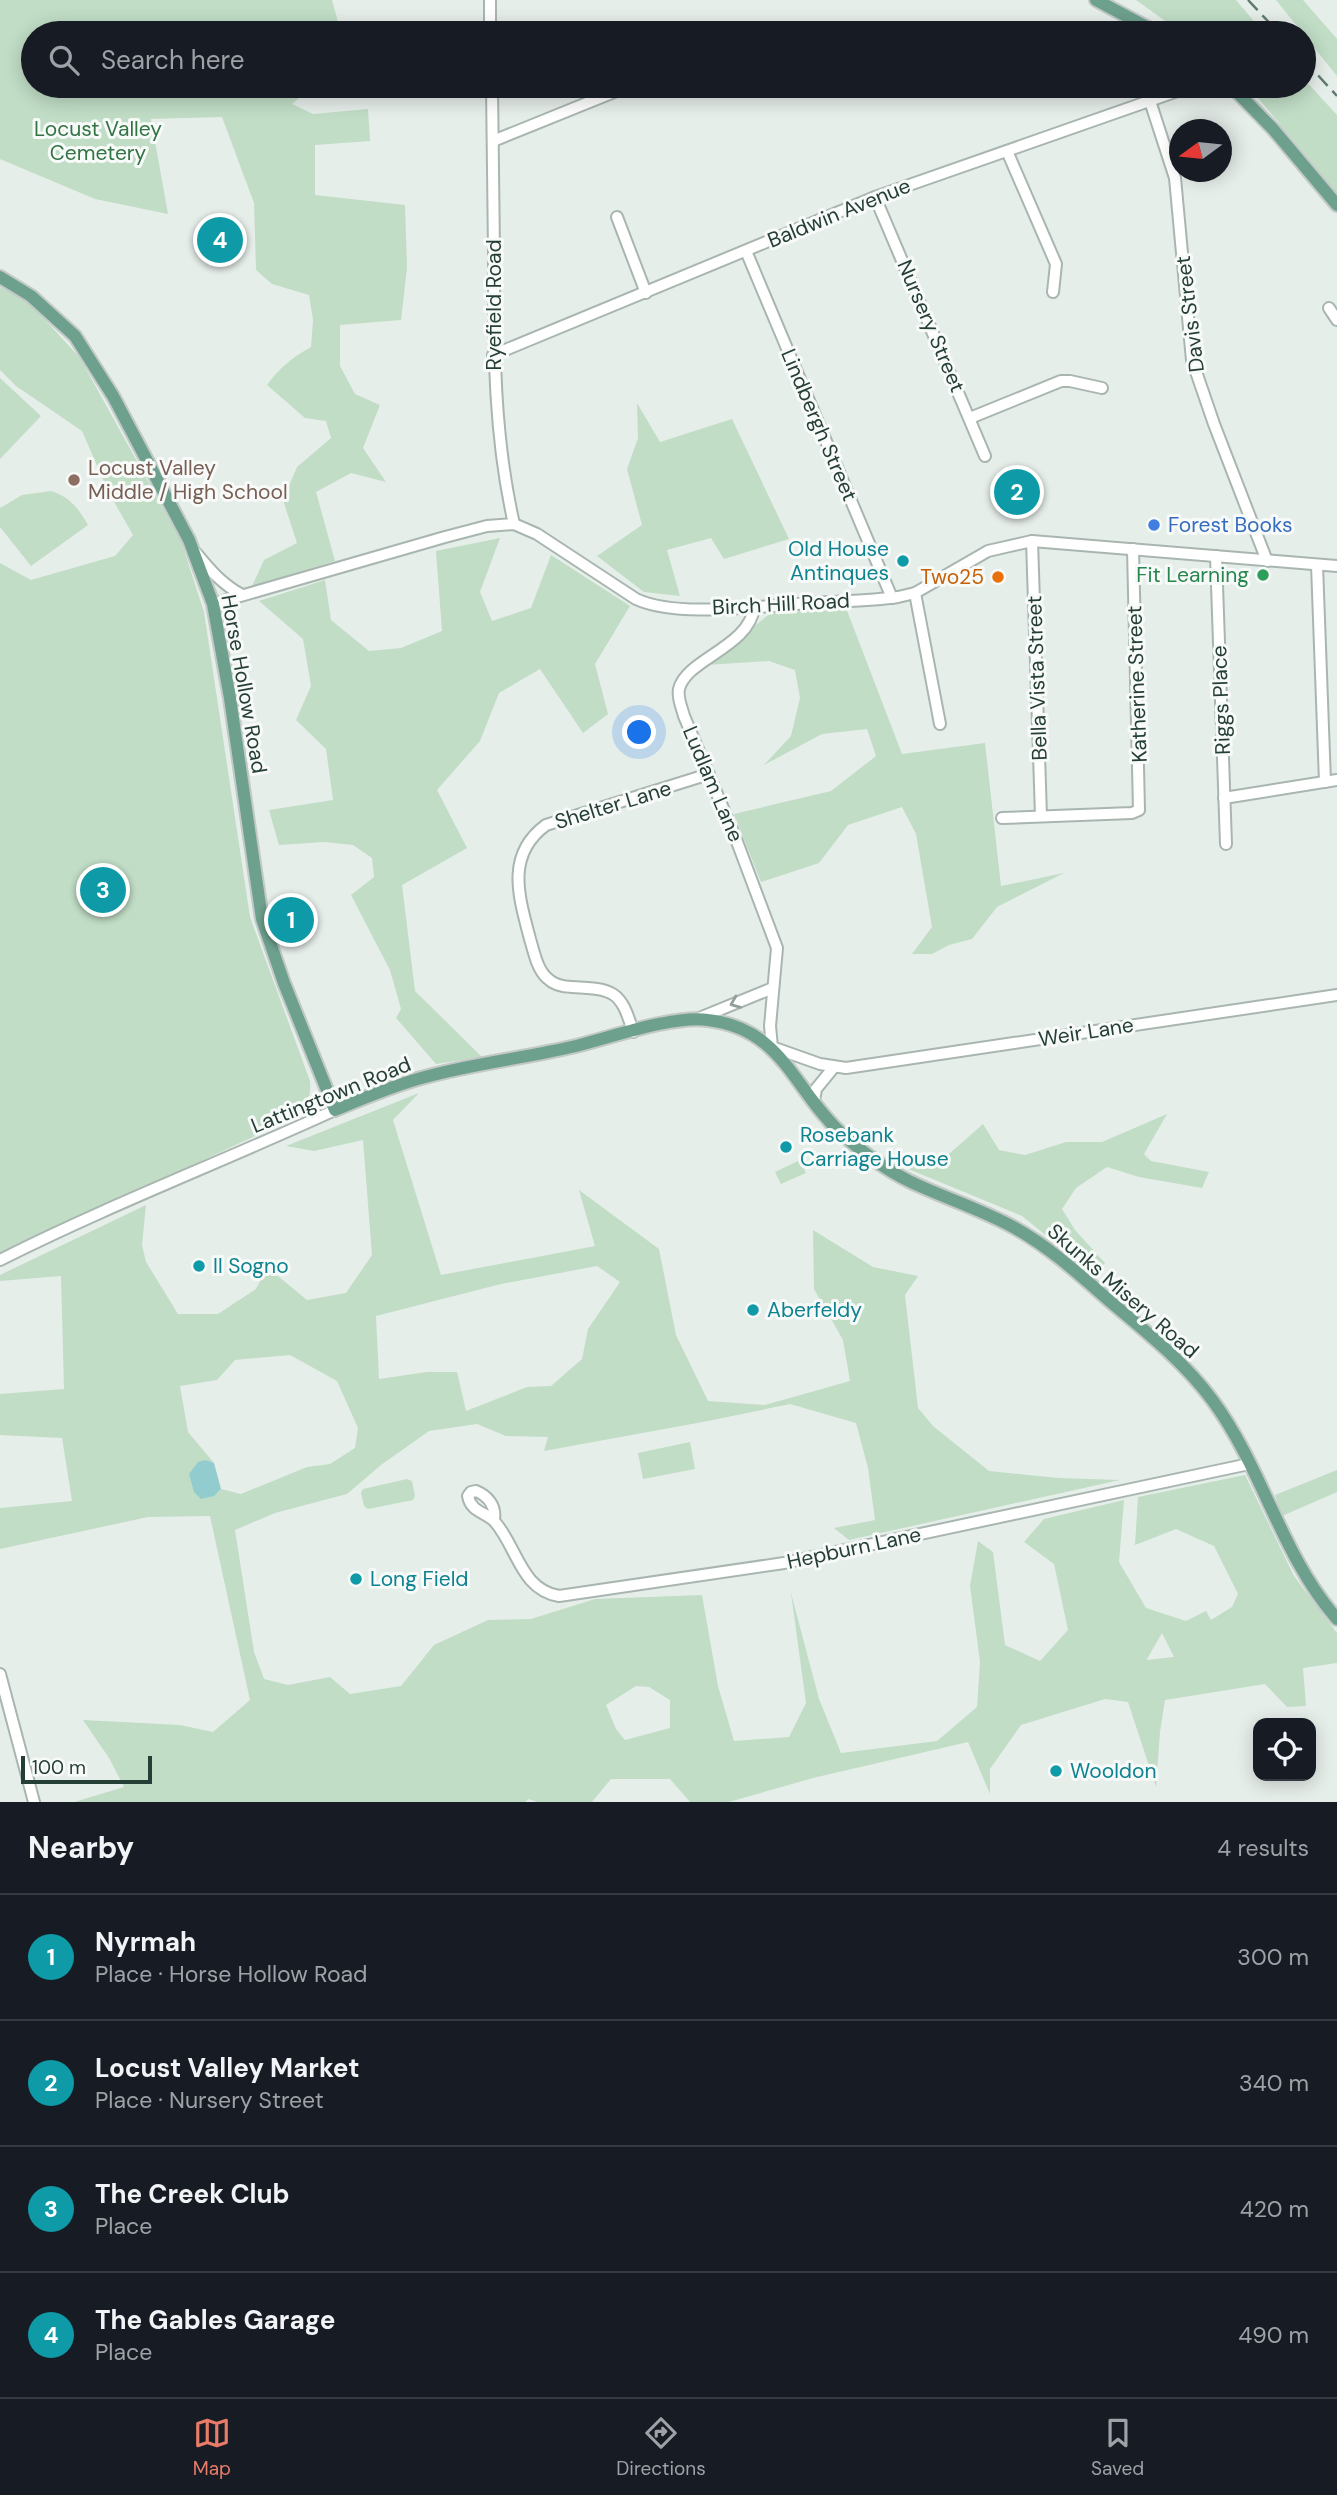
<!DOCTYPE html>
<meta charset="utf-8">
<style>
body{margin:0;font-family:"DM Sans",sans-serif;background:#242831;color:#f1f3f6}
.controls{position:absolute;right:21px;bottom:21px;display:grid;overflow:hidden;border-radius:14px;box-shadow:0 4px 18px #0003}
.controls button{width:63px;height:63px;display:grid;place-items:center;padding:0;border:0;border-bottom:2px solid #363941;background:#171b24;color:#f1f3f6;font:35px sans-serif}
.compass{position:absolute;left:1169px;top:119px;width:63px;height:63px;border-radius:50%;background:#171b24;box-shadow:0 4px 18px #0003;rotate:255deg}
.scale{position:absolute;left:21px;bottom:18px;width:131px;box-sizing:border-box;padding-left:7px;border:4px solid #263f36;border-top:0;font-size:19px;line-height:24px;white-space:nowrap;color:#263f36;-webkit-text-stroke:5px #f7faf8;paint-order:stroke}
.you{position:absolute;left:640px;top:733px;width:24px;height:24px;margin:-18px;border:5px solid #fff;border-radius:50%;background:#1a73e8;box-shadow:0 0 0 10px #1a73e833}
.badge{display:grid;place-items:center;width:46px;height:46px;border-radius:50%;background:#e97b69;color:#fff;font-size:23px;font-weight:700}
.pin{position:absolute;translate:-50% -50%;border:4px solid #fff;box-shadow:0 2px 7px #0006}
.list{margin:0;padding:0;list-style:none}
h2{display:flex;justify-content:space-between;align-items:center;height:91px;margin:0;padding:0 28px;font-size:30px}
h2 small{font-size:23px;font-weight:400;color:#9ea1a6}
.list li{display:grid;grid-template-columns:46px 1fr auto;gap:21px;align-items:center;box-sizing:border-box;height:126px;padding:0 28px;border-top:2px solid #363941}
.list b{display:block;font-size:26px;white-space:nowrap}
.list p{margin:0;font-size:23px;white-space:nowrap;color:#9ea1a6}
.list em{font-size:23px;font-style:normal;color:#9ea1a6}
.icon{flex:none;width:38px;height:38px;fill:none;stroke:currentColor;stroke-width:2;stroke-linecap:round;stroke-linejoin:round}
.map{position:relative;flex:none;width:1337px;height:1802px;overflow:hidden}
.search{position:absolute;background:#171b24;box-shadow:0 4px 18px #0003;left:21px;right:21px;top:21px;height:77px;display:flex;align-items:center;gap:18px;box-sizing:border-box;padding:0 24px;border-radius:38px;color:#9ea1a6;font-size:26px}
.sheet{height:595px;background:#171b24}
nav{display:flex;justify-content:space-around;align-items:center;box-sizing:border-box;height:98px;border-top:2px solid #363941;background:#171b24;font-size:19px;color:#9ea1a6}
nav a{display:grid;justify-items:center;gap:4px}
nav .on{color:#e97b69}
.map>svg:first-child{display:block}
.green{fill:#c1ddc6;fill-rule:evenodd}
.water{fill:#93cccf}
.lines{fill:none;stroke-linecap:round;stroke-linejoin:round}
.minor-casing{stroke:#a9b6b0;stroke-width:14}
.major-casing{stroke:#c2c9c7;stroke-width:16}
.minor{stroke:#fff;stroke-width:10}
.major{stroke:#6ea08e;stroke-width:12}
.rail{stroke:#617a71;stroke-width:2.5;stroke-dasharray:14 7;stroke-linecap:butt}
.oneway{stroke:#929f9a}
.education-dot{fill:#8d6e63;stroke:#f7faf8;stroke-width:2.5}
.shop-dot{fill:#3f7fe0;stroke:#f7faf8;stroke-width:2.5}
.culture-dot{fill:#0f9aa8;stroke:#f7faf8;stroke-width:2.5}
.leisure-dot{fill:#2e9e5b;stroke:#f7faf8;stroke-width:2.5}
.food-dot{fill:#e8710a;stroke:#f7faf8;stroke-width:2.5}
.labels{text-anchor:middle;stroke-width:6;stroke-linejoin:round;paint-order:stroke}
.park-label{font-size:21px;fill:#337445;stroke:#f7faf8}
.street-label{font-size:21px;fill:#263f36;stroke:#f7faf8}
.education-label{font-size:21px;fill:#785e54;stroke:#f7faf8;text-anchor:start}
.shop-label{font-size:21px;fill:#366cbe;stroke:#f7faf8;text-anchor:start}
.culture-label{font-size:21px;fill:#0d838f;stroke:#f7faf8;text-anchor:start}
.leisure-label{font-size:21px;fill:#27864d;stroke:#f7faf8;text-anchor:end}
.food-label{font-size:21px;fill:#c56008;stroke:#f7faf8;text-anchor:end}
</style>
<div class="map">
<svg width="1337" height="1802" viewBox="0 0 1337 1802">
<rect width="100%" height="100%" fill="#e6eeea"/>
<g class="green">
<path d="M0 0H332L341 33H33V86H313L292 104 313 114 368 109 370 141 315 145V195L405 205 407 268 401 320 340 325V366L355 394 380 405 363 448 386 482 351 473 316 492 335 561 252 586 264 560 297 543 283 500 297 467 331 438 326 421 305 418 267 385C280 367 292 358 311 347L313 320 309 295 272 284 256 270 254 203 222 117 151 119 168 214 95 199 0 159Z"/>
<path d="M1136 0H1236L1264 33H1182Z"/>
<path d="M1276 0H1303L1337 39V76Z"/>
<path d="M1304 79 1337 115V193L1248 86H1304Z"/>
<path d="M0 287 27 300 80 358 181 541 204 612 250 917 310 1081C312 1104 302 1107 287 1121L0 1255V563L31 580 115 556 133 535 109 493 82 431 16 386 0 370Z"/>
<path d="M0 378 41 416 0 459Z"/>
<path d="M637 403 660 442 732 419 789 539 724 559 711 538 667 550 680 596 644 592 597 556 642 525 627 469 638 438Z"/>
<path d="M51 491C70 497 78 508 88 525L31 566 0 527V508L22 495Z"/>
<path d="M500 538 480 592 492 621 531 608 551 555 630 606 595 664 608 714 583 733 540 669 499 693 480 741 437 790 467 848 402 885 415 991 482 1057 436 1064 396 1018 401 1009 390 970 351 895 374 877 372 858 353 845 324 842 279 845 269 810 333 800 326 749 296 720 311 686 303 639 259 601 325 580 331 620 369 651 401 648 442 631 436 551Z"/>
<path d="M846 608 902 754 985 743 1001 886 1064 873 997 907 972 939 949 945 932 954H912L932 927 916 834 902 807 848 825 819 863 761 882 734 814 831 791 876 756 867 729 822 734 764 765 791 736 800 698 795 670 769 661 706 665 772 612Z"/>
<path d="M419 1093 393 1120 441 1275 595 1246 579 1190 659 1249 676 1335 708 1401 765 1405 850 1381 843 1340 814 1289 813 1230 873 1267 918 1276 905 1295 918 1408 933 1426 989 1471 1059 1478 1120 1480 849 1540 834 1528 875 1520 868 1468 856 1423 790 1404 708 1421 544 1451 548 1437 506 1436 477 1424 429 1431 381 1465 347 1494 275 1513 235 1530 254 1652 264 1679 288 1685 330 1677 350 1694 401 1686 434 1645 488 1620 531 1619 595 1599 702 1595 718 1686 734 1741 789 1737 806 1703 791 1593 819 1699 841 1753 937 1741 977 1707 980 1662 970 1586 978 1541 993 1552 1005 1645 1040 1661 1068 1630 1054 1564 1024 1542 1044 1519 1124 1500 1119 1562 1146 1608 1186 1621 1206 1611 1211 1620 1232 1607 1238 1594 1214 1546 1176 1529 1135 1545 1138 1497 1245 1475 1294 1576 1337 1633V1663L1303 1668 1306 1706 1287 1707 1265 1684 1165 1700 1160 1732 1156 1787 1128 1702 1105 1699 1021 1725 990 1769V1794L968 1742 813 1778 729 1802H690L670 1779H611L592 1802H537L529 1799 525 1802H74L124 1787 109 1758 83 1720 180 1725 213 1732 250 1700 210 1516 148 1517 0 1549V1508L72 1501 62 1438 0 1435V1394L64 1389 61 1276 0 1281V1275L146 1205 142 1245 146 1262 178 1314H218L256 1289 267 1267 307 1300 346 1293 372 1255 363 1140 314 1151 286 1146ZM597 1266 620 1282 588 1329 582 1359 551 1386 527 1387 466 1411 457 1372H427L379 1379 376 1316 501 1284ZM290 1355 337 1381 358 1428 355 1448 330 1464 307 1467 241 1494 221 1489 218 1493 206 1460 214 1463 188 1432 180 1386 217 1380 235 1360ZM1162 1633 1174 1657 1147 1660V1659ZM636 1686 649 1687 670 1700V1728L625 1740 616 1729 606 1705Z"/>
<path d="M1167 1114 1144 1154 1151 1161 1209 1172 1202 1188 1139 1177 1107 1167 1076 1188 1062 1209 1075 1230 1105 1263 1095 1275 1022 1216 901 1166 941 1161 983 1124 999 1150 1025 1155 1066 1142H1102Z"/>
<path d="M800 1160 806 1173 781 1184 775 1172Z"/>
<path d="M690 1442 695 1469 643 1479 638 1453Z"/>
<path d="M1337 1470V1492L1282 1516 1275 1495Z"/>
<path d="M407 1479 412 1481 415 1496 413 1500 368 1509 364 1506 361 1493 363 1489Z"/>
</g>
<path class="water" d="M206 1460 214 1463 221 1489 214 1496 201 1499 194 1492 189 1474 198 1462Z"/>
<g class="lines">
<defs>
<g id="minor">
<path d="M490 0V33"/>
<path d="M492 86C493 141 493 197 494 252 494 345 493 432 514 524"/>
<path d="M1150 101 1175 178 1192 360 1214 424 1267 561"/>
<path d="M493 141 629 86"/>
<path d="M1007 151 1056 264 1053 292"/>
<path d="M875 197 985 456"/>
<path d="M617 217 646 293"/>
<path d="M746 251 892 598"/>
<path d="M1329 308 1337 320"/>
<path d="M493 355 875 197 1192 86"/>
<path d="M970 418 1061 381H1070L1102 388"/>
<path d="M1032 541 1041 816"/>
<path d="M196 553C210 570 222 584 242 595"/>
<path d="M1216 556 1226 844"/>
<path d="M1317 565 1325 782"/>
<path d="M915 593 940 724"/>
<path d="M213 604 445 537 487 526 514 524 537 534 636 599C679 619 764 605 812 603 841 601 870 601 898 597L915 593 988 551 1032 541 1337 566"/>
<path d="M754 607C750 647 686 659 679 689 677 698 682 708 684 716L736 839 777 948 770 1026 772 1047 820 1064 846 1068 1337 995"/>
<path d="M1224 798 1337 780"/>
<path d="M1002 818 1132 813 1139 810 1133 549"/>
<path d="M697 1019 773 988"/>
<path d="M633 1032C621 990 613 989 572 987 562 987 554 985 547 978 537 969 534 952 530 939 519 897 505 855 546 825L709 774"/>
<path d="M814 1101 816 1089 834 1067"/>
<path d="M0 1260C109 1205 224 1161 335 1110"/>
<path d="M494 1519C496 1506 488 1496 476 1491L471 1492 468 1496C471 1513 487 1512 495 1522 517 1547 521 1590 559 1596L784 1563 1249 1464"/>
<path d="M0 1674 34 1802"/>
</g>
<g id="major">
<path d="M1096 0 1158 33"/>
<path d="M1231 86 1273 129 1337 205"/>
<path d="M0 277 31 296 75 336 113 396 189 540 213 604 230 698 262 919 284 983 335 1110C364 1098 394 1085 425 1077 475 1063 526 1058 576 1046 612 1037 674 1015 708 1020 783 1029 793 1089 841 1133 861 1151 885 1169 909 1181 944 1198 981 1209 1015 1228 1051 1248 1081 1276 1112 1303 1148 1333 1185 1363 1213 1401 1263 1469 1281 1555 1337 1619"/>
</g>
</defs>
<use href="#minor" class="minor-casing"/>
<use href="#major" class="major-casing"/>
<use href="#minor" class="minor"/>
<use href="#major" class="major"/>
<g class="rail">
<path d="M1248 0 1279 33"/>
<path d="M1304 60 1337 96"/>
</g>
</g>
<defs><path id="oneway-chevron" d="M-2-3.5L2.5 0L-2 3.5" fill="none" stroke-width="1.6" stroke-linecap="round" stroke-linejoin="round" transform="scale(1.75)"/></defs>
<use class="oneway" href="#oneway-chevron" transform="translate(735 1003) rotate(158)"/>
<circle class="education-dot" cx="74" cy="480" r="7"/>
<circle class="shop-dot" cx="1154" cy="525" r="7"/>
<g class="culture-dot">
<circle cx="903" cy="561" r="7"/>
<circle cx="786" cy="1147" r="7"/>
<circle cx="199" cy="1266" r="7"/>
<circle cx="753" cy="1310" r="7"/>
<circle cx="356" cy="1579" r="7"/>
<circle cx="1056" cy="1771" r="7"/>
</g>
<circle class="leisure-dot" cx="1263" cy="575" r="7"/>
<circle class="food-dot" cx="998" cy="577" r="7"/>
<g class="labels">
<g class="park-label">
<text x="98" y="136">Locust Valley<tspan x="98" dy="24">Cemetery</tspan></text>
</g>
<g class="street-label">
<text transform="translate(839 213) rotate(-22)" y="7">Baldwin Avenue</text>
<text transform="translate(494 305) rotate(-90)" y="7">Ryefield Road</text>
<text transform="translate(1190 314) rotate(-97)" y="7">Davis Street</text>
<text transform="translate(931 326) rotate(67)" y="7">Nursery Street</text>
<text transform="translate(819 425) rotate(67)" y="7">Lindbergh Street</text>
<text transform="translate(781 604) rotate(-3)" y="7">Birch Hill Road</text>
<text transform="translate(1037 678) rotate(-92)" y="7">Bella Vista Street</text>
<text transform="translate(244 684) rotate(80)" y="7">Horse Hollow Road</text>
<text transform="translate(1137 684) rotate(-92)" y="7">Katherine Street</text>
<text transform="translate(1221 700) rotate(-92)" y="7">Riggs Place</text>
<text transform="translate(713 784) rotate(67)" y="7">Ludlam Lane</text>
<text transform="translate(613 805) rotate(-17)" y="7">Shelter Lane</text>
<text transform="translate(1086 1032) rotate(-9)" y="7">Weir Lane</text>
<text transform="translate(331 1095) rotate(-22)" y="7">Lattingtown Road</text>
<text transform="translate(1123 1291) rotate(41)" y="7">Skunks Misery Road</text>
<text transform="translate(854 1548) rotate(-12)" y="7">Hepburn Lane</text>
</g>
<g class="education-label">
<text x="88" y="475">Locust Valley<tspan x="88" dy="24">Middle / High School</tspan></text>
</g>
<g class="shop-label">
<text x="1168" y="532">Forest Books</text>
</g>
<g class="culture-label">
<text x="889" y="556" text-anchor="end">Old House<tspan x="889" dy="24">Antinques</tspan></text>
<text x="800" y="1142">Rosebank<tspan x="800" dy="24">Carriage House</tspan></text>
<text x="213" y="1273">Il Sogno</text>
<text x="767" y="1317">Aberfeldy</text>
<text x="370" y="1586">Long Field</text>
<text x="1070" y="1778">Wooldon</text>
</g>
<g class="leisure-label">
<text x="1249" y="582">Fit Learning</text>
</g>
<g class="food-label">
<text x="984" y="584">Two25</text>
</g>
</g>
</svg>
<div class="controls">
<button><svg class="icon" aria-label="locate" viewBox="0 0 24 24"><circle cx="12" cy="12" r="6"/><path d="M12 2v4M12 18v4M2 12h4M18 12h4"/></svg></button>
</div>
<svg class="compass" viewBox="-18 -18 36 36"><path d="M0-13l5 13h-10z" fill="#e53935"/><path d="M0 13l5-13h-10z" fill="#9ea1a6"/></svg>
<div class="scale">100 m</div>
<div class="you"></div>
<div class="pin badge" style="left:291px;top:920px;background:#0f9aa8">1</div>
<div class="pin badge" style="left:1017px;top:492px;background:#0f9aa8">2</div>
<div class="pin badge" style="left:103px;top:890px;background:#0f9aa8">3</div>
<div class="pin badge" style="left:220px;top:240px;background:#0f9aa8">4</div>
<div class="search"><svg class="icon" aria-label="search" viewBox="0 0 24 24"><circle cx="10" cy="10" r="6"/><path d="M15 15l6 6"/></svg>Search here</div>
</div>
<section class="sheet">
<h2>Nearby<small>4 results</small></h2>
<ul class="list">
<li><span class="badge" style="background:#0f9aa8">1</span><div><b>Nyrmah</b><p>Place · Horse Hollow Road</p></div><em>300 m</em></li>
<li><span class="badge" style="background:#0f9aa8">2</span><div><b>Locust Valley Market</b><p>Place · Nursery Street</p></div><em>340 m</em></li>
<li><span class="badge" style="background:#0f9aa8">3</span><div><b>The Creek Club</b><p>Place</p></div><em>420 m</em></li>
<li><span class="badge" style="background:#0f9aa8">4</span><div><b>The Gables Garage</b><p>Place</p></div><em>490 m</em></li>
</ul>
</section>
<nav>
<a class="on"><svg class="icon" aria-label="map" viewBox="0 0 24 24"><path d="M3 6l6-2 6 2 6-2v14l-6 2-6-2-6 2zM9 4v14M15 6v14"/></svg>Map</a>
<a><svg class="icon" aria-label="directions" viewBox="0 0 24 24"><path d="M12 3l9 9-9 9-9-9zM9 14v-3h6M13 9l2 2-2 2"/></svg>Directions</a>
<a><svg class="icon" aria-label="saved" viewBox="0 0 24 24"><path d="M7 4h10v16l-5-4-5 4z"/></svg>Saved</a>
</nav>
